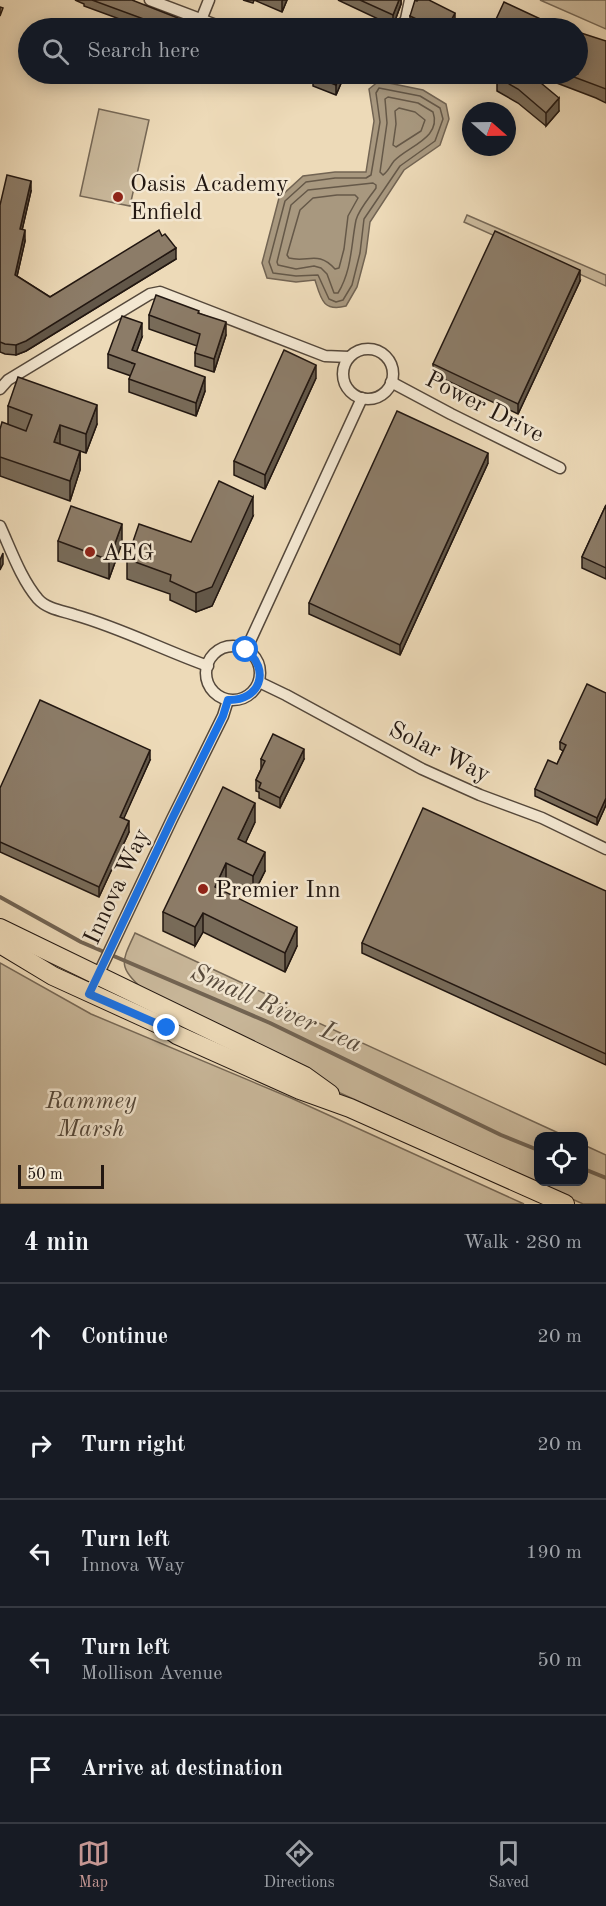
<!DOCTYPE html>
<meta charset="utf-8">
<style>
body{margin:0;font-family:"Old Standard TT",serif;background:#242831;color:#f1f3f6}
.controls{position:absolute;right:18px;bottom:18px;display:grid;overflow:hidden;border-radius:12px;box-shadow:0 3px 15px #0003}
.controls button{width:54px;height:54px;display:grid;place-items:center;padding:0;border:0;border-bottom:2px solid #363941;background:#171b24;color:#f1f3f6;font:30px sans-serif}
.compass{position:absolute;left:462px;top:102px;width:54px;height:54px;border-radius:50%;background:#171b24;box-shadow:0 3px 15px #0003;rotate:110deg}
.scale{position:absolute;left:18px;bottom:15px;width:86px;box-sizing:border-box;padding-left:6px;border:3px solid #221711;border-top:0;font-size:16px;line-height:21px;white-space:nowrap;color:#221711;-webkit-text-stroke:4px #f3e7d1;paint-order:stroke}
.stop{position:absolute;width:18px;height:18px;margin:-14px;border:4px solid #1a73e8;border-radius:50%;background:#fff}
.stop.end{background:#1a73e8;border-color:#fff;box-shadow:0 2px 6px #0008}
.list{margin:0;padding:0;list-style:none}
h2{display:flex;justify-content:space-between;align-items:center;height:78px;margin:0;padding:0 24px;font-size:26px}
h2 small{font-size:20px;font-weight:400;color:#9ea1a6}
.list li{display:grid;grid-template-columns:39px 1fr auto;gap:18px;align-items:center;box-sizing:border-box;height:108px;padding:0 24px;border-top:2px solid #363941}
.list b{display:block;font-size:22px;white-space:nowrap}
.list p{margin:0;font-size:20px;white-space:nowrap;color:#9ea1a6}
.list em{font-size:20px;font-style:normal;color:#9ea1a6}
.icon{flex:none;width:33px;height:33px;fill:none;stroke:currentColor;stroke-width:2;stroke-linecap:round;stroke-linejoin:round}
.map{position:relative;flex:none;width:606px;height:1204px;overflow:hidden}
.search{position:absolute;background:#171b24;box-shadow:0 3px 15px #0003;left:18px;right:18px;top:18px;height:66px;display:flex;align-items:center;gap:15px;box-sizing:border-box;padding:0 21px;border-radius:33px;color:#9ea1a6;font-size:22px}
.sheet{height:618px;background:#171b24}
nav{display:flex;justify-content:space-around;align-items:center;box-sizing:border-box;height:84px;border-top:2px solid #363941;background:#171b24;font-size:16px;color:#9ea1a6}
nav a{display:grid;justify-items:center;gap:3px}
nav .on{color:#c59692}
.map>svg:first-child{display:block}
.green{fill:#cab99c;stroke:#766856;stroke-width:1.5}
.water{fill:#a8987f;stroke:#726453;stroke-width:1.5}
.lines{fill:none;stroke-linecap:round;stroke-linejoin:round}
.shore{stroke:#655848;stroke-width:1.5}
.stream{stroke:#726453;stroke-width:4}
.minor-casing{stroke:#55483b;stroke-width:13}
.primary-casing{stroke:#221711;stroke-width:20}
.minor{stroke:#f3e7d1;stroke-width:10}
.primary{stroke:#eddab8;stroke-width:18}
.wall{fill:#786b59;stroke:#221711;stroke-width:1.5}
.shaded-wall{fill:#625749;stroke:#221711;stroke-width:1.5}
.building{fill:#8c7c68;stroke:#221711;stroke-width:1.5}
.route{stroke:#1a73e8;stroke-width:8}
.poi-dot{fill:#8f2418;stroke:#f3e7d1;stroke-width:2}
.labels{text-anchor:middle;stroke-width:5;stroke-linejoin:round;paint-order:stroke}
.poi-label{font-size:24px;fill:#221711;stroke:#f3e7d1;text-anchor:start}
.street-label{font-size:24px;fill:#221711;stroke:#f3e7d1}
.park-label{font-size:24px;font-style:italic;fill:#54483b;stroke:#f3e7d1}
.water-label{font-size:26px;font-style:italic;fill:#584b3d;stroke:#f3e7d1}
</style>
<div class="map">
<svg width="606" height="1204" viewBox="0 0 606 1204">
<rect width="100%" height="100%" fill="#eddab8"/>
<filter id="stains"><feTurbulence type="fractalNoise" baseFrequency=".00333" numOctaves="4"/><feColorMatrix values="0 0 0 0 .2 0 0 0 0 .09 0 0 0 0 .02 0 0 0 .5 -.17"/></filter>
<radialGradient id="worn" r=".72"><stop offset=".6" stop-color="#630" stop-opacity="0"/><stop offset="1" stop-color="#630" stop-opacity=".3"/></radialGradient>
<g class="green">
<path d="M541 0H606V29L540 0Z"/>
<path d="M99 109 149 120 130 206 80 196Z"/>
<path d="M467 215 606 275V286L464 222Z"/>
<path d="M135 933 268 995 286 1008 565 1136H538V1182H584V1145L606 1155V1204H583L327 1087 143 989C117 967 122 961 135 933Z"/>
<path d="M0 963 91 1014 291 1098 524 1204H0Z"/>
</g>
<path class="water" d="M379 81 423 90 446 104 449 119 440 145 404 170 370 222 366 253 357 287 346 306C323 312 321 299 315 280L296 282 267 278 262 263 279 198 303 176 335 172H366L374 121 369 89Z"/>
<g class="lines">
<g class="shore">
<path d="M379 88 420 96 440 108 443 119 435 141 400 166 364 219 360 253 352 285 343 300 336 302 329 299 318 275 296 276 273 273 269 262 285 201 306 182 335 178H366L371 175 380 122 376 93Z"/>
<path d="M388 97 418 103 433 112C442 138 408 146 394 161 390 166 388 172 383 175L380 172 387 123 385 99Z"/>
<path d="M399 108 415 112 425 120 421 131 396 147 393 145 396 124 395 111Z"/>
<path d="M373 183 376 185V188C370 197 359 209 356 220 351 245 352 270 338 293H334L327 274 321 268 314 266 296 269 278 265 277 262 291 205 308 190Z"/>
<path d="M337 195H355L358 198 348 216 344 249 339 268 335 269C318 250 308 263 289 258L287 255 300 210 313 198Z"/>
</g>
<g class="stream">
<path d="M0 897 81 942 270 1023 501 1135 538 1150"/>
<path d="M584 1169 606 1178"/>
</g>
<defs>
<g id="minor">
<path d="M150 0 224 28"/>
<path d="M201 20 209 0"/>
<path d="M332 28 349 25 364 28"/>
<path d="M401 28 406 19 410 0"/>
<circle cx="368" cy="374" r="25"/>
<path d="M391 382 451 414 560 468"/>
<path d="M0 389 8 380 150 294 160 292 325 356 349 357"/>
<path d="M0 526C11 550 21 579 38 599 47 609 63 611 75 615 121 628 163 650 208 666"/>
<circle cx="233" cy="673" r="27"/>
<path d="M246 650 362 398"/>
<path d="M259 682 286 695 422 769 480 795 542 818 606 849"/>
<path d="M89 994 172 819 223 716 228 700"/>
</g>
<g id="primary">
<path d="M0 928 305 1076 330 1094"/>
<path d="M0 944 53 976 167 1028 177 1035 300 1090 350 1108 565 1204"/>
</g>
</defs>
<use href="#minor" class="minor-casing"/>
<use href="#primary" class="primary-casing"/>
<use href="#minor" class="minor"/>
<use href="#primary" class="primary"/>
</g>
<g class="wall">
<path d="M75 0H132L183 28H144L84 6V4Z"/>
<path d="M243 0H287L282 12 254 0 253 3Z"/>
<path d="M338 0H401V4L393 26Z"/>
<path d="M410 16 455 23 452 28H415L410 26Z"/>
<path d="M606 41V103L596 98 541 77 539 81 559 111 546 126 518 103 497 91V77L499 74H578Z"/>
<path d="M345 74 336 95 313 86V76Z"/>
<path d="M31 191 22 230 25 241 17 276 50 297 162 236 176 259 26 351 16 355 5 354 0 352V205Z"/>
<path d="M580 281 518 414 433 374V364Z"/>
<path d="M199 313 226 335 214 372 195 366V353L197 346 149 329V315Z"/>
<path d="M142 337 136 352 205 391 196 416 129 392V379L131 376 108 368V354Z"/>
<path d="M316 378 265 489 234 475V461Z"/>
<path d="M8 406 97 424 86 453 80 451V470L70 501 0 476V429L8 424Z"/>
<path d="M488 463 400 655 309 614V603Z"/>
<path d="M606 505V579L582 568V557Z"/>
<path d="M253 516 212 606 196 612 170 600V594L127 579V559L191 542Z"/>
<path d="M58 541 122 543 109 579 58 561Z"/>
<path d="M606 693V805L597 825 535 796V789L557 764 563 751 560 749V742Z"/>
<path d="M261 759H304L280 808 259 798V792L256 791V780L261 769Z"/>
<path d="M150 760 123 819 129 832 99 897 0 852V788Z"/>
<path d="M255 822 245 843 265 871 253 895 226 882 222 891 297 946 285 972 203 932 195 946 163 931V912Z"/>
<path d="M606 891V1065L362 953V943Z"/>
</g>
<g class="shaded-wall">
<path d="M283 0H287L282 12V1Z"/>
<path d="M399 0H401V4L393 26V15Z"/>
<path d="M455 13V23L452 28H447Z"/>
<path d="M341 74H345L336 95V85Z"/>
<path d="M537 74H541V77L535 91V78Z"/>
<path d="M559 98V111L546 126V113Z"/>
<path d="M31 181V191L20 239V229Z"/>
<path d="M25 230V241L15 285V275Z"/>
<path d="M176 248V259L26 351 16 355V345Z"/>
<path d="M580 270V281L518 414V404Z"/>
<path d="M226 322V335L214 372V359Z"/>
<path d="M142 323V337L132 364V350Z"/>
<path d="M316 365V378L265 489V475Z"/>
<path d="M205 377V391L196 416V403Z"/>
<path d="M97 405V424L86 453V434Z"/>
<path d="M60 425V444L54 442Z"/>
<path d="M80 451V470L70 501V481Z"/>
<path d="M488 453V463L400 655V645Z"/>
<path d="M253 497V516L212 606 196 612V593Z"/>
<path d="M122 524V543L109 579V560Z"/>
<path d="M3 553V564L0 570V560Z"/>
<path d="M304 749V759L280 808V798Z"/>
<path d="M150 750V760L120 827V817Z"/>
<path d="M606 798V805L597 825V818Z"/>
<path d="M255 803V822L238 859V839Z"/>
<path d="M129 821V832L99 897V887Z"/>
<path d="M265 852V871L253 895V876Z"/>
<path d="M226 863V882L215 906V887Z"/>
<path d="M203 913V932L195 946V927Z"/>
<path d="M297 927V946L285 972V953Z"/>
</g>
<g class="building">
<path d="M92 0H132L183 20 179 28H168Z"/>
<path d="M360 0H399L393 15Z"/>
<path d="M415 0 417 1 418 0H429L455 13 447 28H435L410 16Z"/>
<path d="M504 2 549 23 566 28H492Z"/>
<path d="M0 7 3 8 0 16Z"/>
<path d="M201 21 221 28H198Z"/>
<path d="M334 25 342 28H332Z"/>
<path d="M578 32 606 41V89L566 74H578Z"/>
<path d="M314 74H341L336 85 313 76Z"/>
<path d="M499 74H537L535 78 559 98 546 113 518 89 497 77Z"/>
<path d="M7 175 31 181 20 229 25 230 15 275 50 297 159 230 162 236 165 234 176 248 26 341 16 345 5 344 0 342V205Z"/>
<path d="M495 231 580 270 518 404 433 364Z"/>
<path d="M156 295 199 311 198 313 226 322 214 359 195 353 200 334 149 315Z"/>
<path d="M122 316 142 323 132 350 205 377 196 403 129 379 135 364 108 354Z"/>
<path d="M284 350 316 365 265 475 234 461Z"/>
<path d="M18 377 97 405 86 434 60 425 54 442 80 451 70 481 0 457V429L2 422 26 431 32 415 8 406Z"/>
<path d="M397 411 488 453 400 645 309 603Z"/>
<path d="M219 481 253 497 212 587 196 593 170 581 171 575 127 559 139 524 191 542Z"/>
<path d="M606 505V568L582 557Z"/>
<path d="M71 506 122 524 109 560 58 541Z"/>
<path d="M587 684 606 693V798L597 818 535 789 548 760 557 764 566 745 560 742Z"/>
<path d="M40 700 150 750 120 817 129 821 99 887 0 842V788Z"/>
<path d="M273 734 304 749 280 798 259 788 261 783 256 780 265 761 261 759Z"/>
<path d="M223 787 255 803 238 839 265 852 253 876 226 863 215 887 297 927 285 953 203 913 195 927 163 912Z"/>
<path d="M423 808 606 891V1054L362 943Z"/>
</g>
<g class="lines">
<path class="route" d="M167 1028 89 994 172 819 223 716 228 700C260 701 271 670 246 650"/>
</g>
<g class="poi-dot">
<circle cx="118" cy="197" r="6"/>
<circle cx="90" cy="552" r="6"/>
<circle cx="203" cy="889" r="6"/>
</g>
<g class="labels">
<g class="poi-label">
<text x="130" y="191">Oasis Academy<tspan x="130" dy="28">Enfield</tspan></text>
<text x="102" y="560">AEG</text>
<text x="215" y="897">Premier Inn</text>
</g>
<g class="street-label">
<text transform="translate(485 406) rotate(27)" y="8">Power Drive</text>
<text transform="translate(440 751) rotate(26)" y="8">Solar Way</text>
<text transform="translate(116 886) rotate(-65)" y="8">Innova Way</text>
</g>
<g class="park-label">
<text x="91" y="1108">Rammey<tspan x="91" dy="28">Marsh</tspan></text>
</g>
<g class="water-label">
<text transform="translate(277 1007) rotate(24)" y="9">Small River Lea</text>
</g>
</g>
<rect width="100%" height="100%" filter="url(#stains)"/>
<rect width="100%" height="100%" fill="url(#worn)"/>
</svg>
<div class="controls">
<button><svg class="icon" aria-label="locate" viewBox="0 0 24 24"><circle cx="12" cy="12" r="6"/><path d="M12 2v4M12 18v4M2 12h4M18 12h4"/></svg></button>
</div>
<svg class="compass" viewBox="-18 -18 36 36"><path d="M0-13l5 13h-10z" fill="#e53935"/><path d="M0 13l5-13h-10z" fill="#9ea1a6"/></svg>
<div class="scale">50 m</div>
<div class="stop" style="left:246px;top:650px"></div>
<div class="stop end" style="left:167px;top:1028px"></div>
<div class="search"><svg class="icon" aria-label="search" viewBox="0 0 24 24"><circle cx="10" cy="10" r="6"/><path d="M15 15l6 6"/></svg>Search here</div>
</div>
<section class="sheet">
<h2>4 min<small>Walk · 280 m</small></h2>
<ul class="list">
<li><svg class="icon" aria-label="ahead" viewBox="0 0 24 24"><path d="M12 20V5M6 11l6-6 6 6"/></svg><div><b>Continue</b></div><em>20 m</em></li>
<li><svg class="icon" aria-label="right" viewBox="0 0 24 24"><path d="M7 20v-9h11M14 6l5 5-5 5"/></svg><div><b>Turn right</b></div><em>20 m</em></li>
<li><svg class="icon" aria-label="left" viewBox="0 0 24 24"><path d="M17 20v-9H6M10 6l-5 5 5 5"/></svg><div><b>Turn left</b><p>Innova Way</p></div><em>190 m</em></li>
<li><svg class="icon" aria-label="left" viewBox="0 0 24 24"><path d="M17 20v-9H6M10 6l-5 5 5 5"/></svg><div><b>Turn left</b><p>Mollison Avenue</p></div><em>50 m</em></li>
<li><svg class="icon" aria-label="arrive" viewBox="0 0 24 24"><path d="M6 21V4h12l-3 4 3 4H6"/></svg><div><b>Arrive at destination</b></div></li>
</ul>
</section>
<nav>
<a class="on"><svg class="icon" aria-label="map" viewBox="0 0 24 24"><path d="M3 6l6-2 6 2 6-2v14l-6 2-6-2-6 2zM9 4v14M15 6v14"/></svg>Map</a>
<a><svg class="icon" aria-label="directions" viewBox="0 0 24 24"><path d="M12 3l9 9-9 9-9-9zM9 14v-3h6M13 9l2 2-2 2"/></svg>Directions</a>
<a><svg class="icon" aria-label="saved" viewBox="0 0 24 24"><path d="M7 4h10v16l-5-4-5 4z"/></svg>Saved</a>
</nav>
